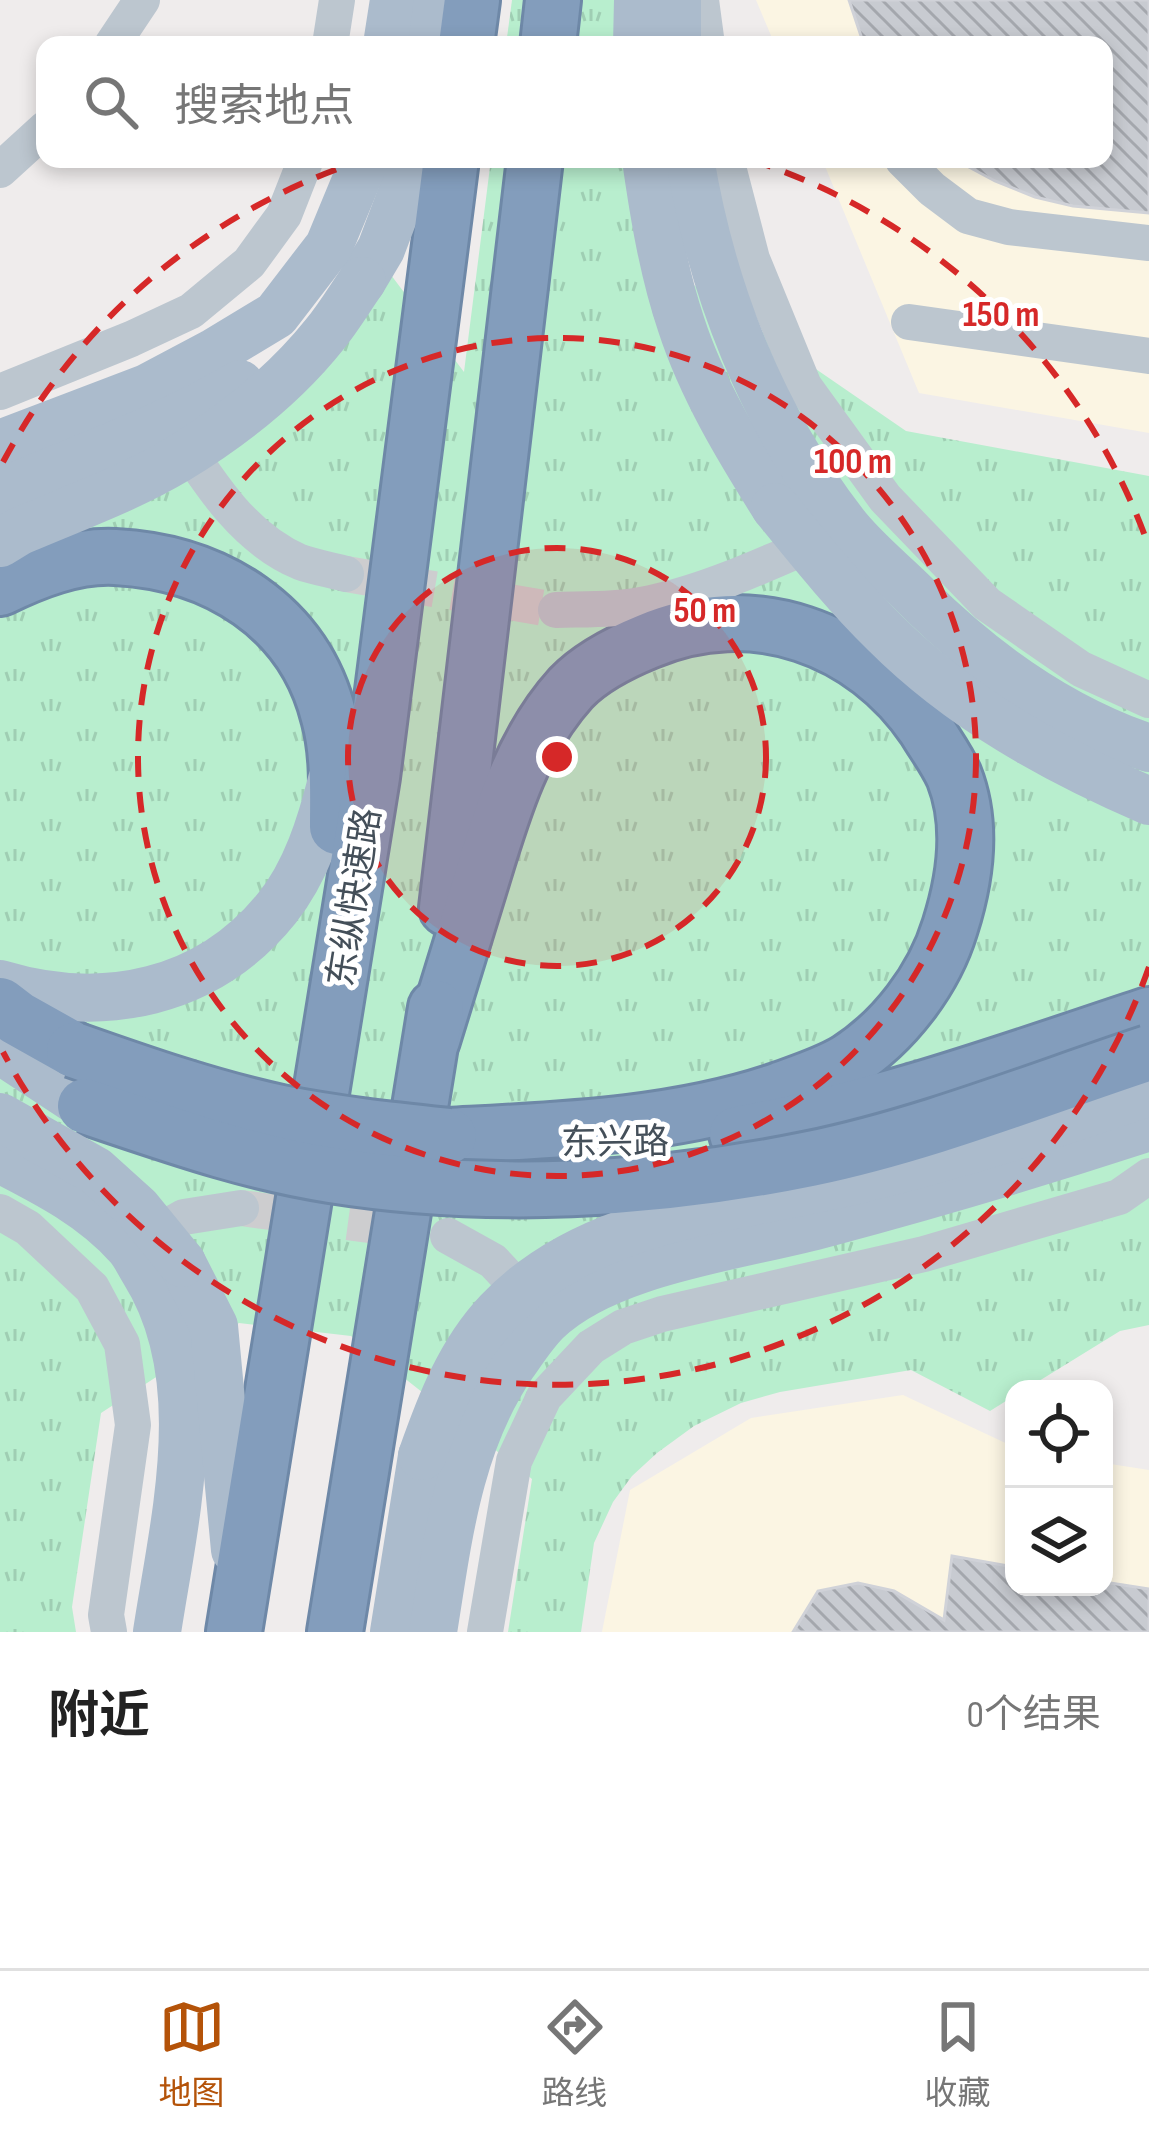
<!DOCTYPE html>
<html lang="zh">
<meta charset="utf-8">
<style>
body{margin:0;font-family:"Sofia Sans Condensed","Noto Sans SC",sans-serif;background:#f6f6f6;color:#222}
.controls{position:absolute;right:36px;bottom:36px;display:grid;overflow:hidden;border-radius:24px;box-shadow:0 6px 18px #0003}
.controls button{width:108px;height:108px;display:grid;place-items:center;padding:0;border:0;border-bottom:3px solid #e0e0e0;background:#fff;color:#222;font:60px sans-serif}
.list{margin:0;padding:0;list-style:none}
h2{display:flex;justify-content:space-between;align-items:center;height:156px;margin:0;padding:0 48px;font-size:51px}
h2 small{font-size:39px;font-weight:400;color:#767676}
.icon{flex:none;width:66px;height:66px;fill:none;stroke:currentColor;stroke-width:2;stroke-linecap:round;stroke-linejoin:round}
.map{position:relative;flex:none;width:1149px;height:1632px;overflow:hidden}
.search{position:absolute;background:#fff;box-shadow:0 6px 18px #0003;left:36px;right:36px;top:36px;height:132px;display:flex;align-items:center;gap:30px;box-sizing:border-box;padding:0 42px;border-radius:24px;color:#767676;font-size:45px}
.sheet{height:336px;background:#fff}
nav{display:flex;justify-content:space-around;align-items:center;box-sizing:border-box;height:168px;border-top:3px solid #e0e0e0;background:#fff;font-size:33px;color:#767676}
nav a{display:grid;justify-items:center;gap:6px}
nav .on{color:#b45309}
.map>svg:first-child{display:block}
.commercial{fill:#fbf5e3}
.park{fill:url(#park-tufts)}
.building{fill:url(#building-back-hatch);stroke:#d0d2d8;stroke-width:3}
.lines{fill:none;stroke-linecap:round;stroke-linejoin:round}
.minor-tunnel{stroke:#cdcdcf;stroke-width:36;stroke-dasharray:36 18;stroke-linecap:butt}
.highway-casing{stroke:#6e88a7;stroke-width:60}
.minor{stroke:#bcc6cf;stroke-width:36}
.major{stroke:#abbbcc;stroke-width:48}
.highway{stroke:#839dbc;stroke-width:54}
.highway-bridge-casing{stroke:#6e88a7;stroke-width:60;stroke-linecap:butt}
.major-bridge{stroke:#abbbcc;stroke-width:48}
.highway-bridge{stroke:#839dbc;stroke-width:54}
.ring{fill:none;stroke:#d62828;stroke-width:6;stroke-dasharray:21 15}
.labels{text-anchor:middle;stroke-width:10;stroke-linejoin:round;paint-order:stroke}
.street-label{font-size:36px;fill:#444f59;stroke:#fff}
.centre{fill:#d62828;stroke:#fff;stroke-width:6}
.ring-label{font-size:36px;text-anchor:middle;font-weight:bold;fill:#d62828;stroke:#fff;stroke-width:10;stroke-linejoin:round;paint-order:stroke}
</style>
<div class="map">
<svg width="1149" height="1632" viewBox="0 0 1149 1632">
<defs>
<pattern id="park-tufts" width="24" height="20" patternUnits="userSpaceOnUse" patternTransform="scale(3)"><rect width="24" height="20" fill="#b8eece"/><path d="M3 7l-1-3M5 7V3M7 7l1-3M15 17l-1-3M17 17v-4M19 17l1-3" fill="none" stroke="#9fceb3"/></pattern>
<pattern id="building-back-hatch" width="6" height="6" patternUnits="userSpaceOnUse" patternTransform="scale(3)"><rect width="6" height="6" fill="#c8cbd1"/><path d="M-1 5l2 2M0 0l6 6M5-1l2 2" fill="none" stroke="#a4a7ad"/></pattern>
</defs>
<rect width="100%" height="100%" fill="#efecec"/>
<g class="commercial">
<path d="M756 0H1149V433L919 393 822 159H1104V45H775Z"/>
<path d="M903 1395 1014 1447V1587H1104V1463L1149 1470V1632H602L630 1490 751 1418Z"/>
</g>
<g class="park">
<path d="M512 0H622L620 45H506Z"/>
<path d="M491 159H630L640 248 906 431 1149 476V1325L1120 1331 1026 1389H1014V1396L990 1411 911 1370 780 1392 741 1403 694 1426 657 1453 632 1476 613 1502 594 1543 581 1632H508L532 1479 351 1336 239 1323 101 1413 72 1607 76 1632H0V550L145 498 391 275 464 372Z"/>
</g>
<g class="building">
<path d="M849 0H1149V213L1073 206 1035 197 995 181 954 159H1104V45H864Z"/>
<path d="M952 1556 1014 1567V1587H1104V1582L1149 1589V1632H793L818 1591 858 1583 894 1591 944 1620Z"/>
</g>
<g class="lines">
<g class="minor-tunnel">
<path d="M346 574 556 610"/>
<path d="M241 1208 421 1232"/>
</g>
<defs>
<g id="highway">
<path d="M466 45 472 0"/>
<path d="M548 45 553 0"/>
<path d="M0 588C35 571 75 555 115 557 215 562 304 616 329 717 339 753 337 790 337 827"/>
<path d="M447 908 535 159"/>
<path d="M0 1005 17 1018 74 1050"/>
<path d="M432 1040C448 988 464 936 480 884 501 815 521 743 571 688 591 667 621 652 648 641 752 597 864 637 926 729 935 744 947 760 954 776 973 824 965 880 950 927 934 980 894 1032 847 1062 827 1074 802 1082 780 1090 675 1126 559 1130 449 1136"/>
<path d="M737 1134C878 1109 1013 1060 1149 1015"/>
<path d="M234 1632 372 777 451 159"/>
<path d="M335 1632 436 1008"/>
</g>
</defs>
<use href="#highway" class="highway-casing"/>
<g class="minor">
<path d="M701 0 707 45"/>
<path d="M112 45 142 0"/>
<path d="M330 45 337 0"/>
<path d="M726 159 752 259 804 386 885 498 987 604 1081 669 1149 700"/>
<path d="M903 160 932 189 968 216 1009 227 1149 243"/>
<path d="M0 170 45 129"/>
<path d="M909 322 1149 356"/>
<path d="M0 392 131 339 191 311 249 263 284 215 306 159"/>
<path d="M176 432C208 481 243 538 300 562 314 567 331 570 346 574"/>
<path d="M556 610C587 609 620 610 651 603 709 591 773 561 828 537"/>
<path d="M0 1212 28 1228 92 1288 122 1344 133 1425 106 1615 109 1632"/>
<path d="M448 1236 493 1261 537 1308"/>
<path d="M138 1243 184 1217 241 1208"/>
<path d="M485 1632 514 1461 544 1397 591 1347 623 1327 662 1314 924 1254 1119 1197 1149 1176"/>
</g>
<g class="major">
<path d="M387 45 394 0"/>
<path d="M432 45 438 0"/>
<path d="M637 45 638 0"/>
<path d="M677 45V0"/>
<path d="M646 159C654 215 663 270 681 324 702 389 739 450 775 507"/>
<path d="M690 159C712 291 762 418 844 524 864 550 892 572 915 595 981 661 1060 718 1149 748"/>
<path d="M362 281 381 249 415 159"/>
<path d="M0 444 147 388 213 353 276 315 329 246 365 159"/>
<path d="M0 984C103 1015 208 994 277 908 306 872 321 824 332 780"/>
<path d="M0 1050 85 1106"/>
<path d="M0 1159C47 1183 94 1207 129 1247 135 1254 139 1263 144 1271 211 1377 175 1515 157 1632"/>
<path d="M182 1263 214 1326 235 1550"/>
<path d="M394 1632 422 1456"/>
<path d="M433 1632C448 1539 458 1444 513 1364 523 1350 533 1334 546 1321 609 1260 743 1246 826 1223 935 1194 1042 1162 1149 1127"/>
</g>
<use href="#highway" class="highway"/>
<defs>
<g id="highway-bridge">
<path d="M74 1050C142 1074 211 1098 281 1113 336 1124 393 1130 449 1136"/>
<path d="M85 1106C166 1133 246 1162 331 1175 489 1200 654 1191 810 1159 926 1135 1037 1090 1149 1053"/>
</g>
</defs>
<use href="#highway-bridge" class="highway-bridge-casing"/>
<g class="major-bridge">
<path d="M0 493C80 458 165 429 240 384"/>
<path d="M775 507C810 550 845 594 885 633 960 708 1052 759 1149 801"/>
<path d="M0 543 18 532C71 509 128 489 178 459 232 426 286 383 325 334 339 317 350 298 362 281"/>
<path d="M0 1117 96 1171 137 1208 182 1263"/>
<path d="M422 1456C440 1405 460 1352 498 1312 592 1213 736 1210 861 1179 958 1155 1054 1125 1149 1092"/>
</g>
<use href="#highway-bridge" class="highway-bridge"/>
</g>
<circle cx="557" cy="757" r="209" fill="#d62828" fill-opacity=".12"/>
<g class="ring">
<circle cx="557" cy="757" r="209"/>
<circle cx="557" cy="757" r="419"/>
<path d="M1149 967A628 628 0 0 1 3 1052M3 462A628 628 0 0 1 363 160M751 160A628 628 0 0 1 1149 547"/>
</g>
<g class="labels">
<g class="street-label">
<text transform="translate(353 897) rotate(-81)" y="13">东纵快速路</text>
<text transform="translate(615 1141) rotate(-1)" y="13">东兴路</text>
</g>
</g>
<circle cx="557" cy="757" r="18" class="centre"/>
<g class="ring-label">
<text x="1001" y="326">150 m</text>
<text x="853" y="473">100 m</text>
<text x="705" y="622">50 m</text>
</g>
</svg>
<div class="controls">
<button><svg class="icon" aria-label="locate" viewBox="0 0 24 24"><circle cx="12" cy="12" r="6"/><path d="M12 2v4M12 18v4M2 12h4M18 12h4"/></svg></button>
<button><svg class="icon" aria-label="layers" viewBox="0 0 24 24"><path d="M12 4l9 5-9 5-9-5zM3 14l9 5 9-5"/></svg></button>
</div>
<div class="search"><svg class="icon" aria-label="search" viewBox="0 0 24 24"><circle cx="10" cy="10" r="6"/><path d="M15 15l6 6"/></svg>搜索地点</div>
</div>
<section class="sheet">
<h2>附近<small>0个结果</small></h2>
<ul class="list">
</ul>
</section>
<nav>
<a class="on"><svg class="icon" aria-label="map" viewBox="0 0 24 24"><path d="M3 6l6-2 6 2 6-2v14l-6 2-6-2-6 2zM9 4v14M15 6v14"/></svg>地图</a>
<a><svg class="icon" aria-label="directions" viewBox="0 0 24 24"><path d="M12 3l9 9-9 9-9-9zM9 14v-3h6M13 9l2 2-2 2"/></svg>路线</a>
<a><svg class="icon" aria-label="saved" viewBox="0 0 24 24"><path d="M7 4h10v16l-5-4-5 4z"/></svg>收藏</a>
</nav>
